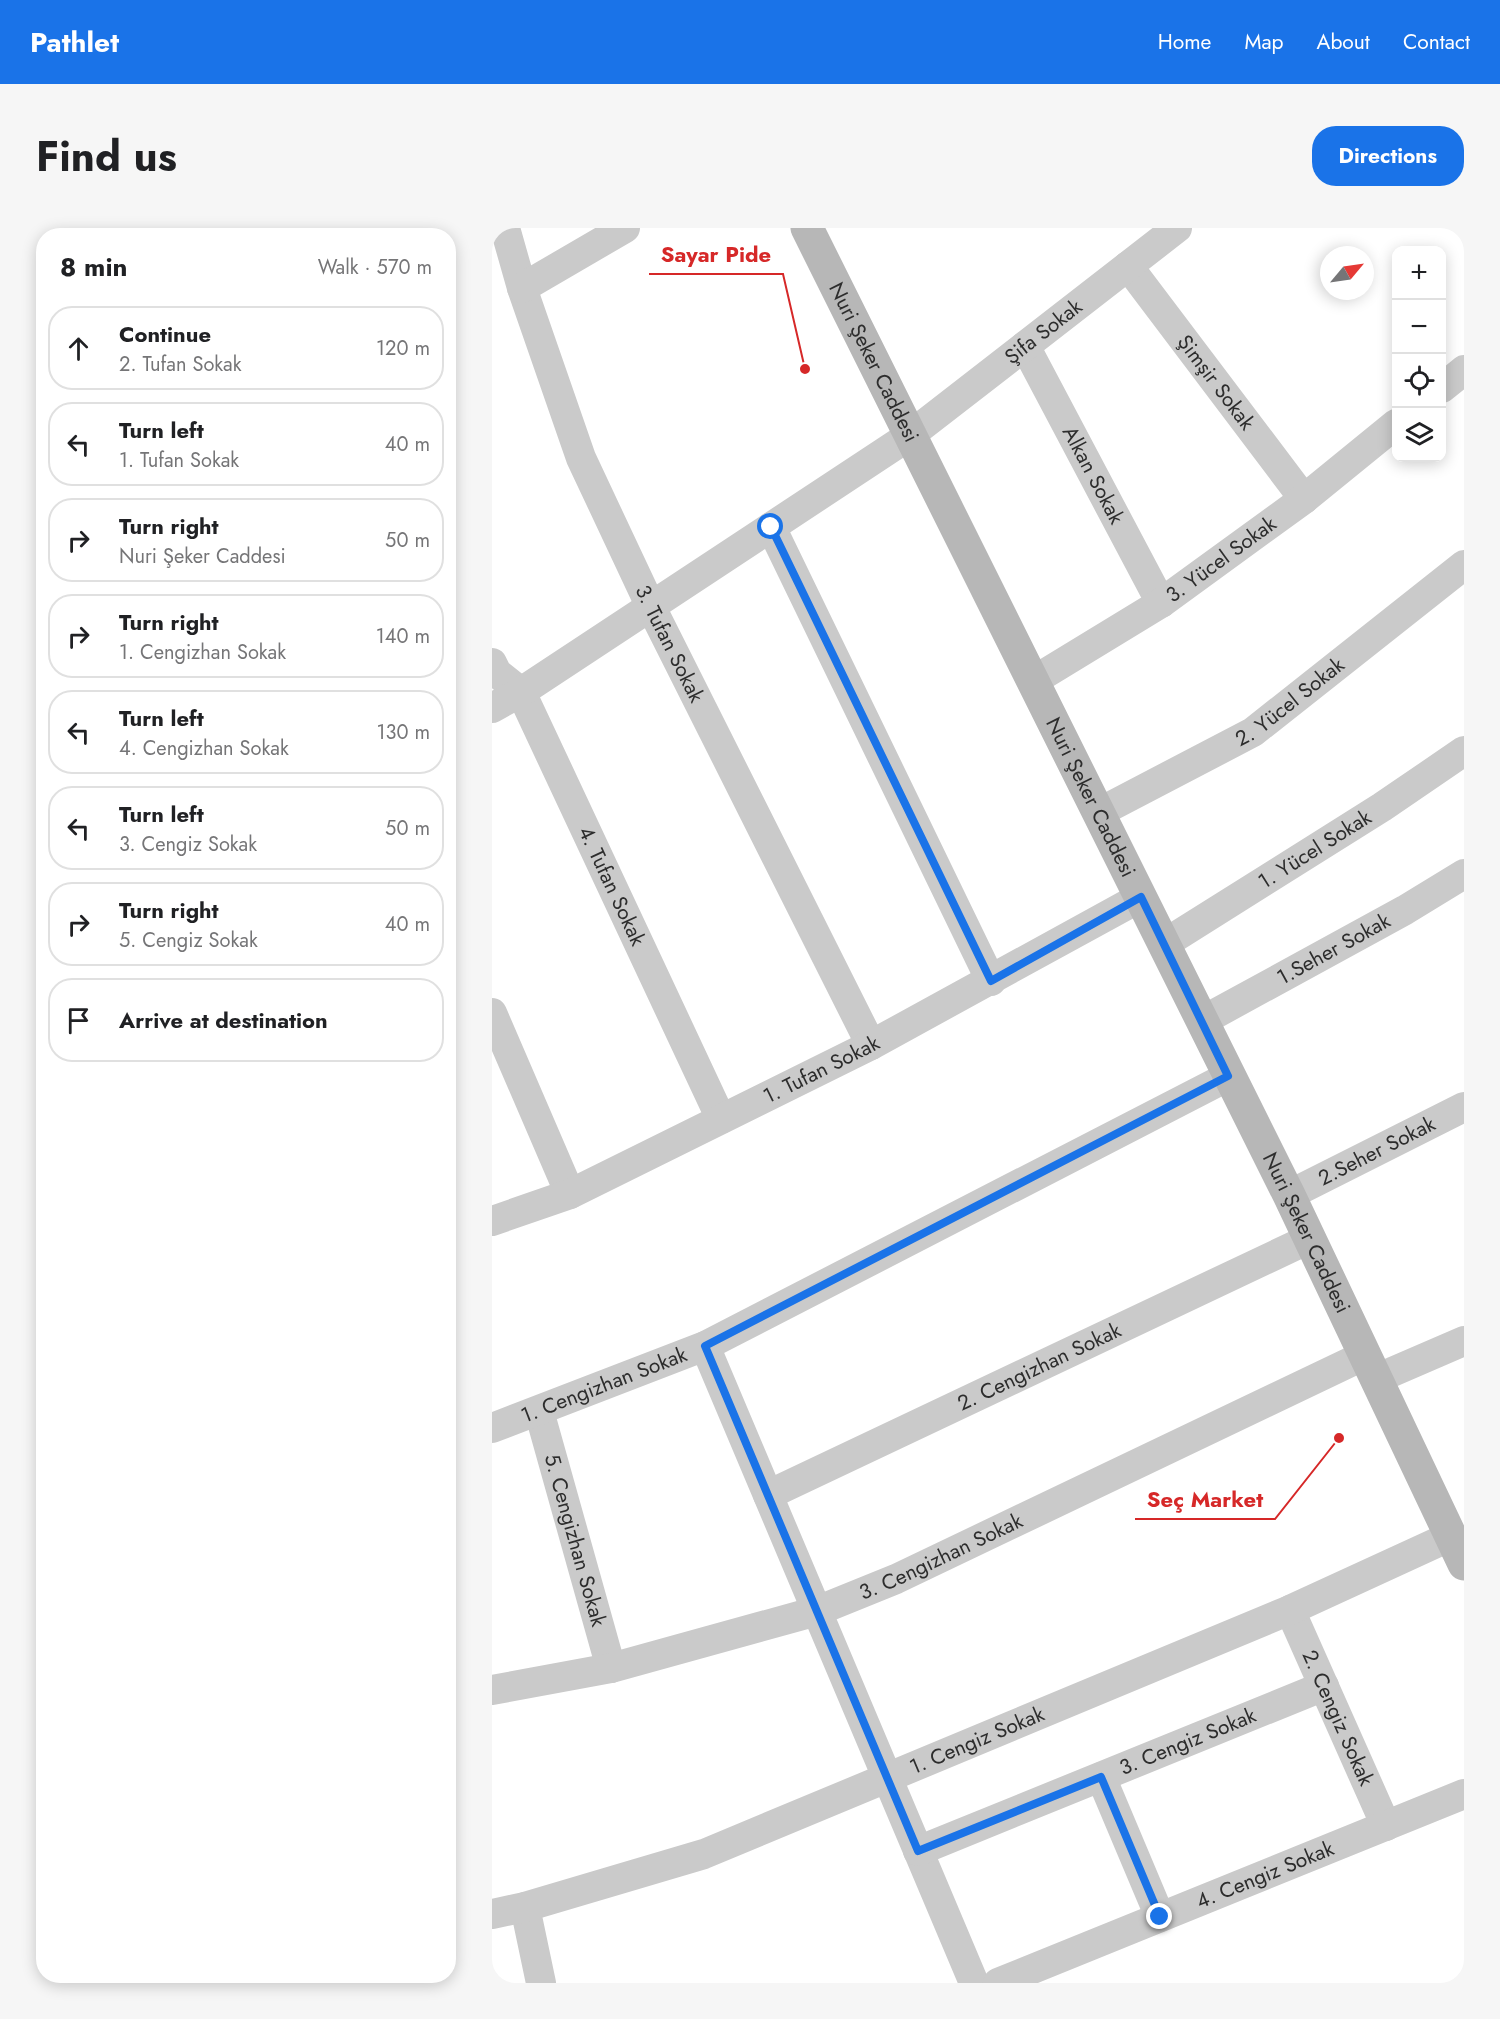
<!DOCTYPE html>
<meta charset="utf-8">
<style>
body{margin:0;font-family:Jost,sans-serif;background:#f6f6f6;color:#202124}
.controls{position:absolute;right:18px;top:18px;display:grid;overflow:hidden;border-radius:12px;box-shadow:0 3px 15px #0003}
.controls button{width:54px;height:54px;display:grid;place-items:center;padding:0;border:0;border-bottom:2px solid #e0e0e0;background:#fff;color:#202124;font:30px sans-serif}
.compass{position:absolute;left:828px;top:18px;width:54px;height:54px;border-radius:50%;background:#fff;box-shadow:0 3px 15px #0003;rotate:61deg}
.stop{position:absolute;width:18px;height:18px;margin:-14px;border:4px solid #1a73e8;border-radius:50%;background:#fff}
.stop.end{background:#1a73e8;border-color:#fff;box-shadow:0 2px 6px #0008}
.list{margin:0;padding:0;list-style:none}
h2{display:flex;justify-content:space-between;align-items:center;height:78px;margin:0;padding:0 24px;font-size:26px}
h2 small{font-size:20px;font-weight:400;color:#757577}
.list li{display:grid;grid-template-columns:39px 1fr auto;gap:18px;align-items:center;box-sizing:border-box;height:84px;margin:0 12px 12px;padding:0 12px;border:2px solid #e0e0e0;border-radius:24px}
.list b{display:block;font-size:22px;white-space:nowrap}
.list p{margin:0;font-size:20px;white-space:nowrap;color:#757577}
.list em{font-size:20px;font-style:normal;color:#757577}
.icon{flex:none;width:33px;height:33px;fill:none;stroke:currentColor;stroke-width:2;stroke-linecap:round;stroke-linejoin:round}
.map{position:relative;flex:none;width:972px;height:1755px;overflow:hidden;border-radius:24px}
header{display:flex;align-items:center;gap:36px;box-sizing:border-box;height:84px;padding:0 30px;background:#1a73e8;color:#fff}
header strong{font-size:28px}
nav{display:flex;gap:33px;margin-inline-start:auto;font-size:21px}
.intro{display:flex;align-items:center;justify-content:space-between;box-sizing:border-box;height:144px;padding:0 36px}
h1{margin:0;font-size:42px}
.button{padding:15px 27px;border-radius:24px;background:#1a73e8;color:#fff;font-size:21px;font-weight:700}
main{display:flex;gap:36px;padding:0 36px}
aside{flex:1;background:#fff;border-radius:24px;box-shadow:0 3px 15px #0003}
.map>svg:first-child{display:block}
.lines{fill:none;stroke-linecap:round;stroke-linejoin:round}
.street{stroke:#cacaca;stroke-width:30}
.secondary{stroke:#b7b7b7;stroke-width:33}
.route{stroke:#1a73e8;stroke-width:8}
.labels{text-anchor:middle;stroke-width:6;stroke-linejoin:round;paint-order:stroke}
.street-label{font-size:21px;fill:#2d2d2d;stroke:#fff}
.leader{fill:none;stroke:#d62828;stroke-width:2}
.callout-dot{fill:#d62828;stroke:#fff;stroke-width:2}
.callout-label{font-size:22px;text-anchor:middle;font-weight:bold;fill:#d62828;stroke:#fff;stroke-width:6;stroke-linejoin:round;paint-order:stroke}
</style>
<header>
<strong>Pathlet</strong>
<nav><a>Home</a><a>Map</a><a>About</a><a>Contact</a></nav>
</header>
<div class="intro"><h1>Find us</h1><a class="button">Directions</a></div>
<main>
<aside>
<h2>8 min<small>Walk · 570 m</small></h2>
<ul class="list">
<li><svg class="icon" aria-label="ahead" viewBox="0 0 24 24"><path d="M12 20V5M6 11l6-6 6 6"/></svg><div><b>Continue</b><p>2. Tufan Sokak</p></div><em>120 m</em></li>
<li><svg class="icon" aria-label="left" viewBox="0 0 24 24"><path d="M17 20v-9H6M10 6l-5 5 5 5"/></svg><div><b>Turn left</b><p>1. Tufan Sokak</p></div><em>40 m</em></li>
<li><svg class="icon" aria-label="right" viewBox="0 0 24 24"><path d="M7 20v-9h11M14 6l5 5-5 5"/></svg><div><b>Turn right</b><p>Nuri Şeker Caddesi</p></div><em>50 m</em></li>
<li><svg class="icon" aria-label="right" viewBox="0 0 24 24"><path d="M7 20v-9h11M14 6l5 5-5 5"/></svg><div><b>Turn right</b><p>1. Cengizhan Sokak</p></div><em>140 m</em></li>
<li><svg class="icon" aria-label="left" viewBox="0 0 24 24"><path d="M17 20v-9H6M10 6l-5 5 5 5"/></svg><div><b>Turn left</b><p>4. Cengizhan Sokak</p></div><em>130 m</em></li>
<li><svg class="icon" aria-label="left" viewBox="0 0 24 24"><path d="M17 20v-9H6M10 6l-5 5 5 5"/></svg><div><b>Turn left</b><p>3. Cengiz Sokak</p></div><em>50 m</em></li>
<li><svg class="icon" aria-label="right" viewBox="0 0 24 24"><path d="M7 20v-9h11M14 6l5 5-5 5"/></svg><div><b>Turn right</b><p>5. Cengiz Sokak</p></div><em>40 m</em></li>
<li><svg class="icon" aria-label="arrive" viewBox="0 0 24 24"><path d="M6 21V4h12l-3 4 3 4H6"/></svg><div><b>Arrive at destination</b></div></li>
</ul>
</aside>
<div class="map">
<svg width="972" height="1755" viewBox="0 0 972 1755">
<rect width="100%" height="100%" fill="#fff"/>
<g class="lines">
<g class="street">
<path id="s1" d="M13 0 30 60 89 230 159 379 379 817"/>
<path id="s2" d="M636 38 812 271"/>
<path d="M30 60 133 0"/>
<path id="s3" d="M533 118 669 375"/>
<path d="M950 160 972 142"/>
<path d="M279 299 499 753"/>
<path id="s4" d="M0 435 5 445 29 464 229 891"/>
<path id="s5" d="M541 453 669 375 812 271 904 196"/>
<path id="s6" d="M0 480 29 464 417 208 685 0"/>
<path id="s7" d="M606 585 761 504 972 337"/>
<path id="s8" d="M672 716 890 579 972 523"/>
<path d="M0 785 78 966"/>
<path id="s9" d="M710 793 913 682 972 646"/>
<path id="s10" d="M797 967 972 879"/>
<path id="s11" d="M0 993 78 966 379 817 649 669"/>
<path d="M213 1118 482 1755"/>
<path d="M884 1151 972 1113"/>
<path id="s12" d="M47 1183 119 1440"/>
<path id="s13" d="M0 1200 213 1118 737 848"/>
<path id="s14" d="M276 1267 817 1011"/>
<path id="s15" d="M798 1382 894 1598"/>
<path id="s16" d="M0 1462 119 1440 325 1383 404 1351 873 1127"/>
<path d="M609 1549 668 1689"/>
<path id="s17" d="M426 1623 832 1458"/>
<path d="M33 1679 49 1755"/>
<path id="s18" d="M0 1686 33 1679 212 1626 798 1382 959 1308"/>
<path id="s19" d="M506 1755 972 1566"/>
</g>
<path class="secondary" id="s20" d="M315 0 797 967 972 1336"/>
</g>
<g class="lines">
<path class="route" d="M279 299 499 753 649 669 736 848 213 1118 426 1623 609 1549 668 1689"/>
</g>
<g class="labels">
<g class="street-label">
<text dy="7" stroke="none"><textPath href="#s6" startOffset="668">Şifa Sokak</textPath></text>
<text dy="7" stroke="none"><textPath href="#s20" startOffset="150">Nuri Şeker Caddesi</textPath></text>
<text dy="7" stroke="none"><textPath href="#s2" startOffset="146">Şimşir Sokak</textPath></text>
<text dy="7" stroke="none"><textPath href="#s3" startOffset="146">Alkan Sokak</textPath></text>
<text dy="7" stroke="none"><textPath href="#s5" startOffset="224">3. Yücel Sokak</textPath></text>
<text dy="7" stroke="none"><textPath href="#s1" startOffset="448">3. Tufan Sokak</textPath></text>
<text dy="7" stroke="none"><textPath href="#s7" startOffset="222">2. Yücel Sokak</textPath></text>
<text dy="7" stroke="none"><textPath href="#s20" startOffset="636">Nuri Şeker Caddesi</textPath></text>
<text dy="7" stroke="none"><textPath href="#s8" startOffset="178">1. Yücel Sokak</textPath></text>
<text dy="7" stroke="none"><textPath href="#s4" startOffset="256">4. Tufan Sokak</textPath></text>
<text dy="7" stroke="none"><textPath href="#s9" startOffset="150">1.Seher Sokak</textPath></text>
<text dy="7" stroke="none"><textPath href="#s11" startOffset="363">1. Tufan Sokak</textPath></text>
<text dy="7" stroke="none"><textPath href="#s10" startOffset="98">2.Seher Sokak</textPath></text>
<text dy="7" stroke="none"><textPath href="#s20" startOffset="1122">Nuri Şeker Caddesi</textPath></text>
<text dy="7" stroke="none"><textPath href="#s14" startOffset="300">2. Cengizhan Sokak</textPath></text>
<text dy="7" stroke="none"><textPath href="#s13" startOffset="120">1. Cengizhan Sokak</textPath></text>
<text dy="7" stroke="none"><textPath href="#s12" startOffset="134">5. Cengizhan Sokak</textPath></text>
<text dy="7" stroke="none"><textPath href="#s16" startOffset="470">3. Cengizhan Sokak</textPath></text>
<text dy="7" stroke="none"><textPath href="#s15" startOffset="118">2. Cengiz Sokak</textPath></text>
<text dy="7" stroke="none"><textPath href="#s18" startOffset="516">1. Cengiz Sokak</textPath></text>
<text dy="7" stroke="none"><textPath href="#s17" startOffset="291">3. Cengiz Sokak</textPath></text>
<text dy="7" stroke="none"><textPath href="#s19" startOffset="288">4. Cengiz Sokak</textPath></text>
</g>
</g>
<path class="leader" d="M313 141L291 46H157M847 1210L783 1291H643"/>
<g class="callout-dot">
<circle cx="313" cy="141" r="6"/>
<circle cx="847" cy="1210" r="6"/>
</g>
<g class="callout-label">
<text x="224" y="34">Sayar Pide</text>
<text x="713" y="1279">Seç Market</text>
</g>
</svg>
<div class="controls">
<button>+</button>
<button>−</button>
<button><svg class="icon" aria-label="locate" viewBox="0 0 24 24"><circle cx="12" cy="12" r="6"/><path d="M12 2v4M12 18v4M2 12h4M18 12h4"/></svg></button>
<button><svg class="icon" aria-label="layers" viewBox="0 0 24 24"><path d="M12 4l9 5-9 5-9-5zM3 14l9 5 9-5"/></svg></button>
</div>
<svg class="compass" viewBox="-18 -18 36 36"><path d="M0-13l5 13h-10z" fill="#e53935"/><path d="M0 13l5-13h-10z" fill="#757577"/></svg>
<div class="stop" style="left:279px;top:299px"></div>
<div class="stop end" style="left:668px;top:1689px"></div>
</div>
</main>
